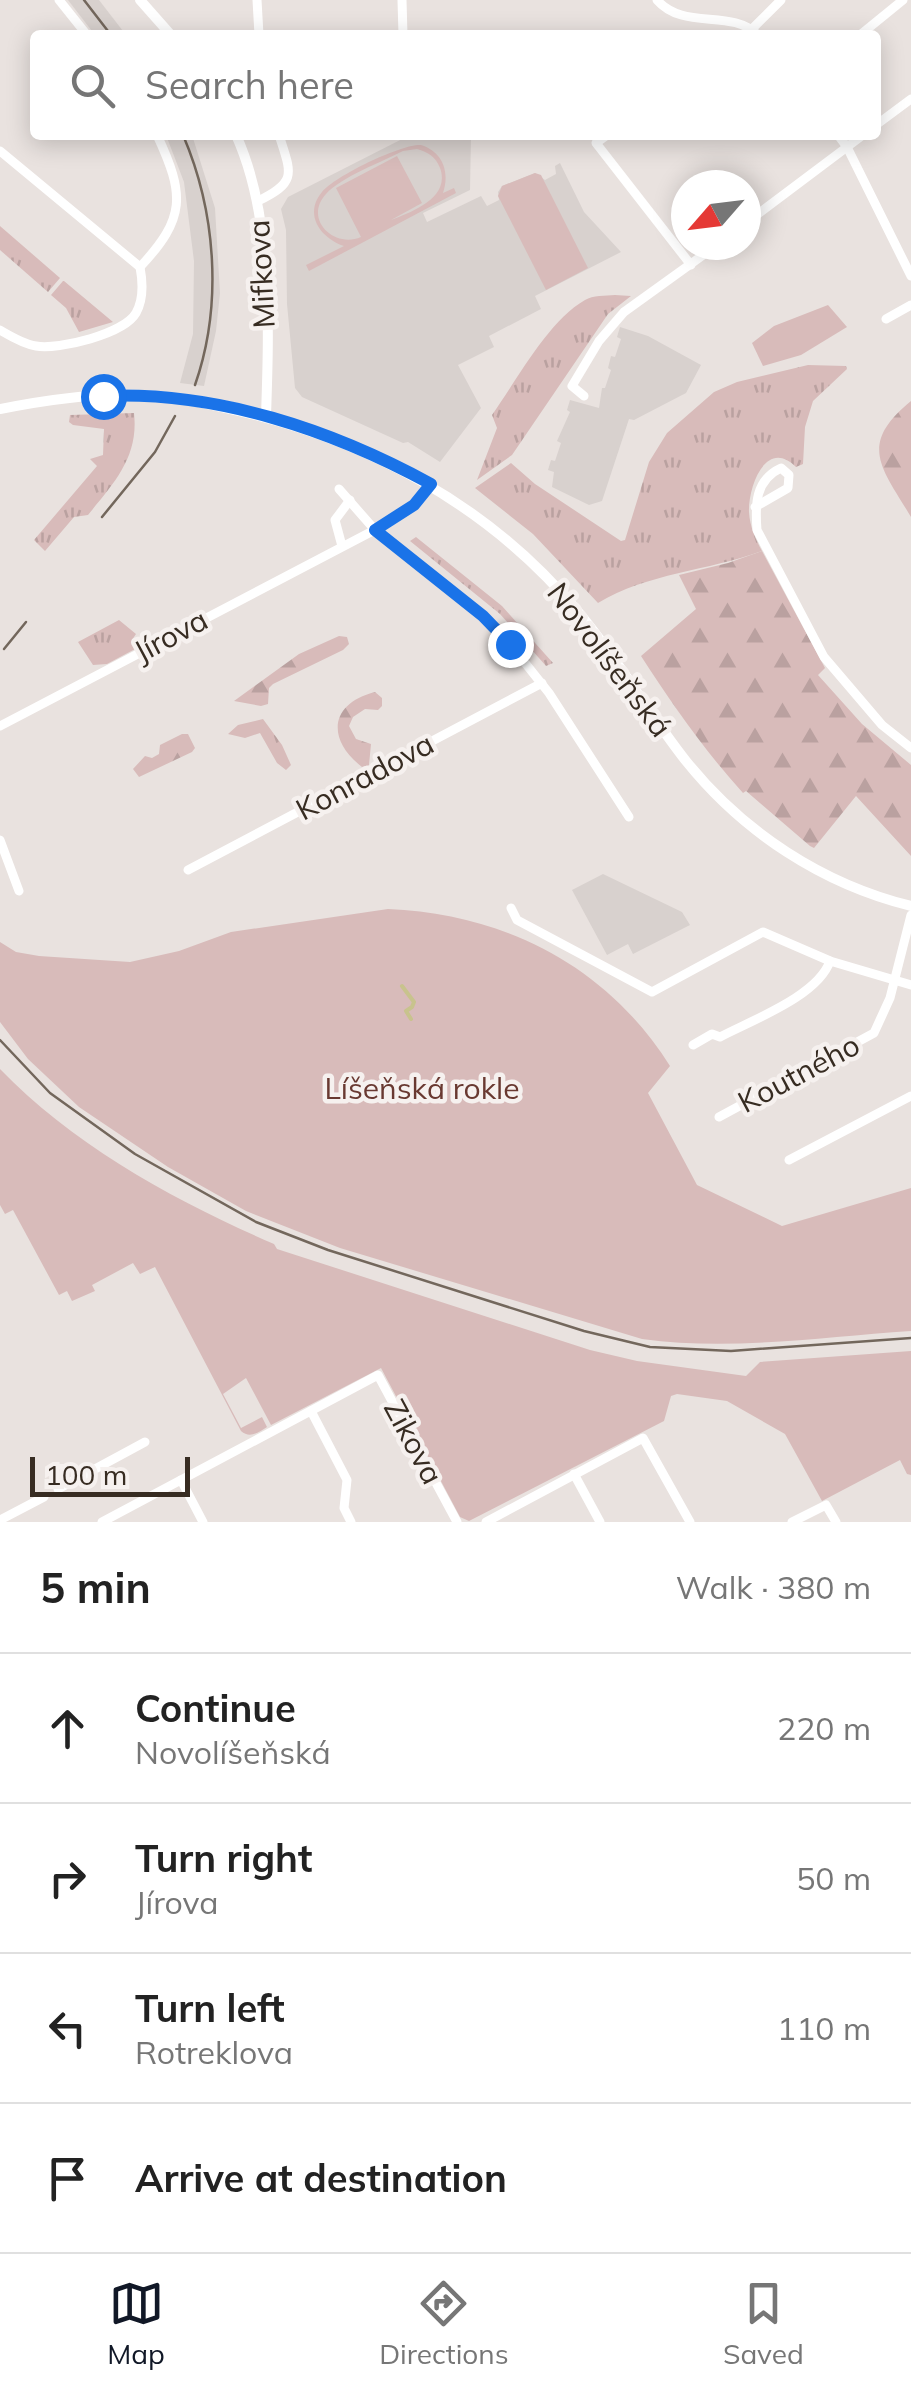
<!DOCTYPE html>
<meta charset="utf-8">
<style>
body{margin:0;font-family:Mulish,sans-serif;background:#f2f2f2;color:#222}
.compass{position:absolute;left:671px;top:170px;width:90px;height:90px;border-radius:50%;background:#fff;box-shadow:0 5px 25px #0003;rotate:242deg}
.scale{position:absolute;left:30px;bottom:25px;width:160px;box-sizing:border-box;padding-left:10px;border:5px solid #372c22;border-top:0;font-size:28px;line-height:35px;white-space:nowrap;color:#372c22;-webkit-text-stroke:8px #f6f1ef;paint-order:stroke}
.stop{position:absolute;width:30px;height:30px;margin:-22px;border:8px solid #1a73e8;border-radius:50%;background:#fff}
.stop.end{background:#1a73e8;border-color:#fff;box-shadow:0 2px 10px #0008}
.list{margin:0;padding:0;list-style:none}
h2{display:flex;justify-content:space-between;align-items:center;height:130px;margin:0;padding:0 40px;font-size:42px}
h2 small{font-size:32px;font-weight:400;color:#767676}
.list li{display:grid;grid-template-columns:65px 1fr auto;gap:30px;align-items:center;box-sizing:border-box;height:150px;padding:0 40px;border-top:2px solid #e0e0e0}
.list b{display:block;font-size:38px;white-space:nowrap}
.list p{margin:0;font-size:32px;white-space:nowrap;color:#767676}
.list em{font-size:32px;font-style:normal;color:#767676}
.icon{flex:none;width:55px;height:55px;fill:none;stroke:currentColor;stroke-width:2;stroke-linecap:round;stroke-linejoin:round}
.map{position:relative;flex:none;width:911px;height:1522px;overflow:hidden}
.search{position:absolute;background:#fff;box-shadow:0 5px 25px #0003;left:30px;right:30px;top:30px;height:110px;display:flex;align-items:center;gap:25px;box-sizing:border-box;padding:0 35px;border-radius:10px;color:#767676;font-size:38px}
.sheet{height:730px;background:#fff}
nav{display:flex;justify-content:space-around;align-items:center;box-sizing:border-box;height:140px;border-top:2px solid #e0e0e0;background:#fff;font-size:28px;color:#767676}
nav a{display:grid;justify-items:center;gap:5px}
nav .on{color:#111827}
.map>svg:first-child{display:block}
.built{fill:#d8d1ce}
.grass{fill:url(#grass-tufts)}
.forest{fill:url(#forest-firs)}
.park{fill:#d8bbba;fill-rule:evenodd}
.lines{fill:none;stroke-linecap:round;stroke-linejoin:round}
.stream{stroke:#c8c38d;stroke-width:4}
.minor{stroke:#fff;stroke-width:9}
.tertiary{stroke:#fff;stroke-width:10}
.tram{stroke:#73675c;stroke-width:2.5}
.route{stroke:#1a73e8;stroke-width:12}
.labels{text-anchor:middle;stroke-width:9;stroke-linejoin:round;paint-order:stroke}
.street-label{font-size:30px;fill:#372c22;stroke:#f6f1ef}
.park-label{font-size:30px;fill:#693931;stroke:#f6f1ef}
</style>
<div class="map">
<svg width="911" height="1522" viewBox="0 0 911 1522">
<defs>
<pattern id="grass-tufts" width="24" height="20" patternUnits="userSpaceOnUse" patternTransform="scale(2.5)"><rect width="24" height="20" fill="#d8bbba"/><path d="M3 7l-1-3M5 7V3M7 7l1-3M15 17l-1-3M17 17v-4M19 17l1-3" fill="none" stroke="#baa1a0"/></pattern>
<pattern id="forest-firs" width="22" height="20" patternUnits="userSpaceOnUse" patternTransform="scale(2.5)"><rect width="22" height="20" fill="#d8bbba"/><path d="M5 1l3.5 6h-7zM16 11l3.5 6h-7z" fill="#baa1a0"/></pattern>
</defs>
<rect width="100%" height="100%" fill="#e9e2df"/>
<g class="built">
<path d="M68 0H99L126 35H95Z"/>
<path d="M166 135H192L215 208 220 293 216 331 204 386 180 383 193 334 194 261 184 182Z"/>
<path d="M410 135H471L470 190 423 213 427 222 481 196 487 206 499 200 498 192 502 186 535 173 545 180 556 174 555 166 560 163 584 212 621 252 535 296 541 309 489 336 494 347 458 365 481 408 440 462 408 442 403 443 302 397 295 388 287 304 286 230 281 209 288 197Z"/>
<path d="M620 327 648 336 701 365 686 393 634 420 629 419 602 501 589 505 552 487 554 472 548 470 551 460 555 461 561 443 557 441 570 412 567 410 570 400 599 408 602 388H605L611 370 608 368 611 356 615 357 621 339 617 337Z"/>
<path d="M603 874 682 912 690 925 633 954 628 944 607 955 572 890Z"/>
</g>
<g class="grass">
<path d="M0 226 60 278 48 292 0 250Z"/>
<path d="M63 281H64L113 322 79 332 66 308 51 295Z"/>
<path d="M615 295 631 296 608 314 512 455 477 480 497 428 492 415C517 380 548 321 585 300 593 295 605 296 615 295Z"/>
<path d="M808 365 846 366 847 369 813 401 805 427 803 464 796 467C766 437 748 487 749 512 750 527 755 538 762 551 708 571 647 573 598 603L533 534 475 488 511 463 535 484 621 541 625 540 649 462 667 433 714 392 737 382Z"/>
<path d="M134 413C139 457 114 483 88 515L74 517 45 551 34 540 97 466 90 459 103 455 104 429 73 425 69 422 70 415Z"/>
<path d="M416 537 502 606 553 663 546 666 500 614 410 541Z"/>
<path d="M119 620 136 634 132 640 137 648 107 664 93 665 78 642Z"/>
<path d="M263 719 282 745 291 765 286 770 277 763 260 733 245 738 228 734 238 725Z"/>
</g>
<g class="forest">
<path d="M911 401V517C882 468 857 445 911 401Z"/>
<path d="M762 551 825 668 818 675 862 724 911 765V856L856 796 814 848 810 846 746 791 743 793C704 750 672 704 641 656L696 609 679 575 728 563Z"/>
<path d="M339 636 347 637 349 644 343 650 273 684 269 688 268 704 261 706 234 701 299 654Z"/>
<path d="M375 692 382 698V706L378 710 365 709 353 717 349 726 356 739 371 744 369 765 362 767C325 738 331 703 375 692Z"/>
<path d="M182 734H188L195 748 192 752 139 777 133 769 145 756 152 758 159 754 160 745Z"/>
</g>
<g class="park">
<path d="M421 145C443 152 450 172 443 193L454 188 456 193 309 271 306 265 344 246C321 238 303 215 322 192 335 176 401 144 421 145ZM417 149C428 152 436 157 440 168 451 198 411 212 391 220L422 203 397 156 336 188 361 237C334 249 303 219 326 194 341 177 382 162 403 151Z"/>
<path d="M535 173 541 175 588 268 546 290 498 196 502 186Z"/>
<path d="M828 305 847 327 801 355 763 366 752 343 774 326Z"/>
<path d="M388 909C505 914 607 966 670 1066L648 1093 697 1185 782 1226 911 1188V1331C822 1337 730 1351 642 1339L340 1248 246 1211 168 1167 79 1107 28 1059 0 1022V942L16 952 39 956 130 962 179 951 231 932Z"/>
<path d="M0 1069C74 1146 177 1202 274 1244L277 1249 590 1350 637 1361 746 1376 760 1362 911 1351V1475L907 1474 900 1460 822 1501 785 1434 727 1401 677 1394 671 1396 664 1421 469 1521 460 1517 381 1368 271 1425 246 1378 223 1394 241 1428 262 1417 267 1427C259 1432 250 1439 241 1431L155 1267 140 1274 133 1263 92 1285 95 1291 72 1301 67 1291 59 1295 13 1210 5 1214 0 1205Z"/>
</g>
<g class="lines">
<path class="stream" d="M402 986 414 1002 412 1007 406 1011 411 1019"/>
<g class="minor">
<path d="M59 0 87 35"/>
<path d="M257 0 259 35"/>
<path d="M402 0 403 35"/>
<path d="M657 0C684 31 731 8 758 35"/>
<path d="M746 35 781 0"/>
<path d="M860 35 903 0"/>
<path d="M876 125 911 99"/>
<path d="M607 135 596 143 691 265"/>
<path d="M838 135 847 147 911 276"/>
<path d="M0 151 140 267"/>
<path d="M258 201C298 182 291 173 279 135"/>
<path d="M746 223 863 135"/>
<path d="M140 267C186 218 185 195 157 135"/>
<path d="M886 319 911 305"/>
<path d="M0 330C10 336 24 344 36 346 59 350 124 334 136 313 144 299 143 283 140 267"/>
<path d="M584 396 572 386 599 341 624 312 717 245"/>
<path d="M339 489 375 530 483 616 510 644 549 693 629 817"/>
<path d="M755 507 788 488 789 475 781 468C755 480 755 505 757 530L824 657 882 725 911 748"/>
<path d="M342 546 335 520 350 500"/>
<path d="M0 726 388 523 414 505 431 484"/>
<path d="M0 840 19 891"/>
<path d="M188 870 542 683"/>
<path d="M511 908 517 920 652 992 763 932 830 961 911 985"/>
<path d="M693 1045 712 1034 720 1037C752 1020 818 996 830 961"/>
<path d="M719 1117 874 1033 890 998 911 915"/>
<path d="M789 1160 911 1096"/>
<path d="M311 1411 347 1480 344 1508 351 1522"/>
<path d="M574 1474 600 1522"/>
<path d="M181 1480 203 1522"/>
<path d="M58 1489 145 1442"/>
<path d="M0 1520 44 1497"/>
<path d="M102 1522 378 1375 457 1522"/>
<path d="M486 1522 643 1438 690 1522"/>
<path d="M792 1522 826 1505 836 1522"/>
</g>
<g class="tertiary">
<path d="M140 0 171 35"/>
<path d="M236 135C273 216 269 328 266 416"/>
<path d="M0 409C45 400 97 392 143 395 171 396 198 402 226 408 364 438 488 503 579 613 618 659 648 713 686 761 743 832 822 884 911 906"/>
</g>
<g class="tram">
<path d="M84 0 111 35"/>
<path d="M183 135C216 212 223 305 195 385"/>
<path d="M102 517 155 452 175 416"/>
<path d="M4 649 26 622"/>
<path d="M0 1040 50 1093 135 1154 256 1222 328 1250 584 1331 650 1347 731 1351 911 1338"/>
</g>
</g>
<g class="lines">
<path class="route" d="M103 396C217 391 332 430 431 484L414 505 375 530 483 616 510 644"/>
</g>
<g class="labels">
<g class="street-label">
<text transform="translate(262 274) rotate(-93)" y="10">Mifkova</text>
<text transform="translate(171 636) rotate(-28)" y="10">Jírova</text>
<text transform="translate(609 660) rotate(53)" y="10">Novolíšeňská</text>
<text transform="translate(365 777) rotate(-28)" y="10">Konradova</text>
<text transform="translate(799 1074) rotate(-28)" y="10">Koutného</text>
<text transform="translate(413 1442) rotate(62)" y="10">Zikova</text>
</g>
<g class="park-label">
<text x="422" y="1099">Líšeňská rokle</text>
</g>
</g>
</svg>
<svg class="compass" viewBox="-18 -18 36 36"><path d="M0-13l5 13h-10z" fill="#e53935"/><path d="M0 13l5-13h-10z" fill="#767676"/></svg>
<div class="scale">100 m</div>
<div class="stop" style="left:103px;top:396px"></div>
<div class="stop end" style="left:510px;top:644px"></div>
<div class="search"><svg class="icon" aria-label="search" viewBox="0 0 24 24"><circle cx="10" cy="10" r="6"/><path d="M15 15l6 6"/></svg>Search here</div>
</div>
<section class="sheet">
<h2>5 min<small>Walk · 380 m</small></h2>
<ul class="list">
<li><svg class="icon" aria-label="ahead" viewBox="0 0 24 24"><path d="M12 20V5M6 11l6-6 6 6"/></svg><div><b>Continue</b><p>Novolíšeňská</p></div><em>220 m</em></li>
<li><svg class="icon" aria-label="right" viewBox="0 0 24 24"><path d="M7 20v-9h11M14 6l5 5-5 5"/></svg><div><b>Turn right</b><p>Jírova</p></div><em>50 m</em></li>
<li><svg class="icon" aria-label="left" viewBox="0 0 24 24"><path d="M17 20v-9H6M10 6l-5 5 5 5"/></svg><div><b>Turn left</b><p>Rotreklova</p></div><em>110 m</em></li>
<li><svg class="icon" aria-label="arrive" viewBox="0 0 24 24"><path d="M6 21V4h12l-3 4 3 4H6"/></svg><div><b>Arrive at destination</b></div></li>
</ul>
</section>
<nav>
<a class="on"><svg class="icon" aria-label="map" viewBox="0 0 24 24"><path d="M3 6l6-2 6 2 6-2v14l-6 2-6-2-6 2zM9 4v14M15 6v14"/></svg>Map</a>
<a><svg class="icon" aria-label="directions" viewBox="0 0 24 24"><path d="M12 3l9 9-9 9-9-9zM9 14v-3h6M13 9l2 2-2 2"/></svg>Directions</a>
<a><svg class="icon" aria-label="saved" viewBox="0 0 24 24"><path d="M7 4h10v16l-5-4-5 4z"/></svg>Saved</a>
</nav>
